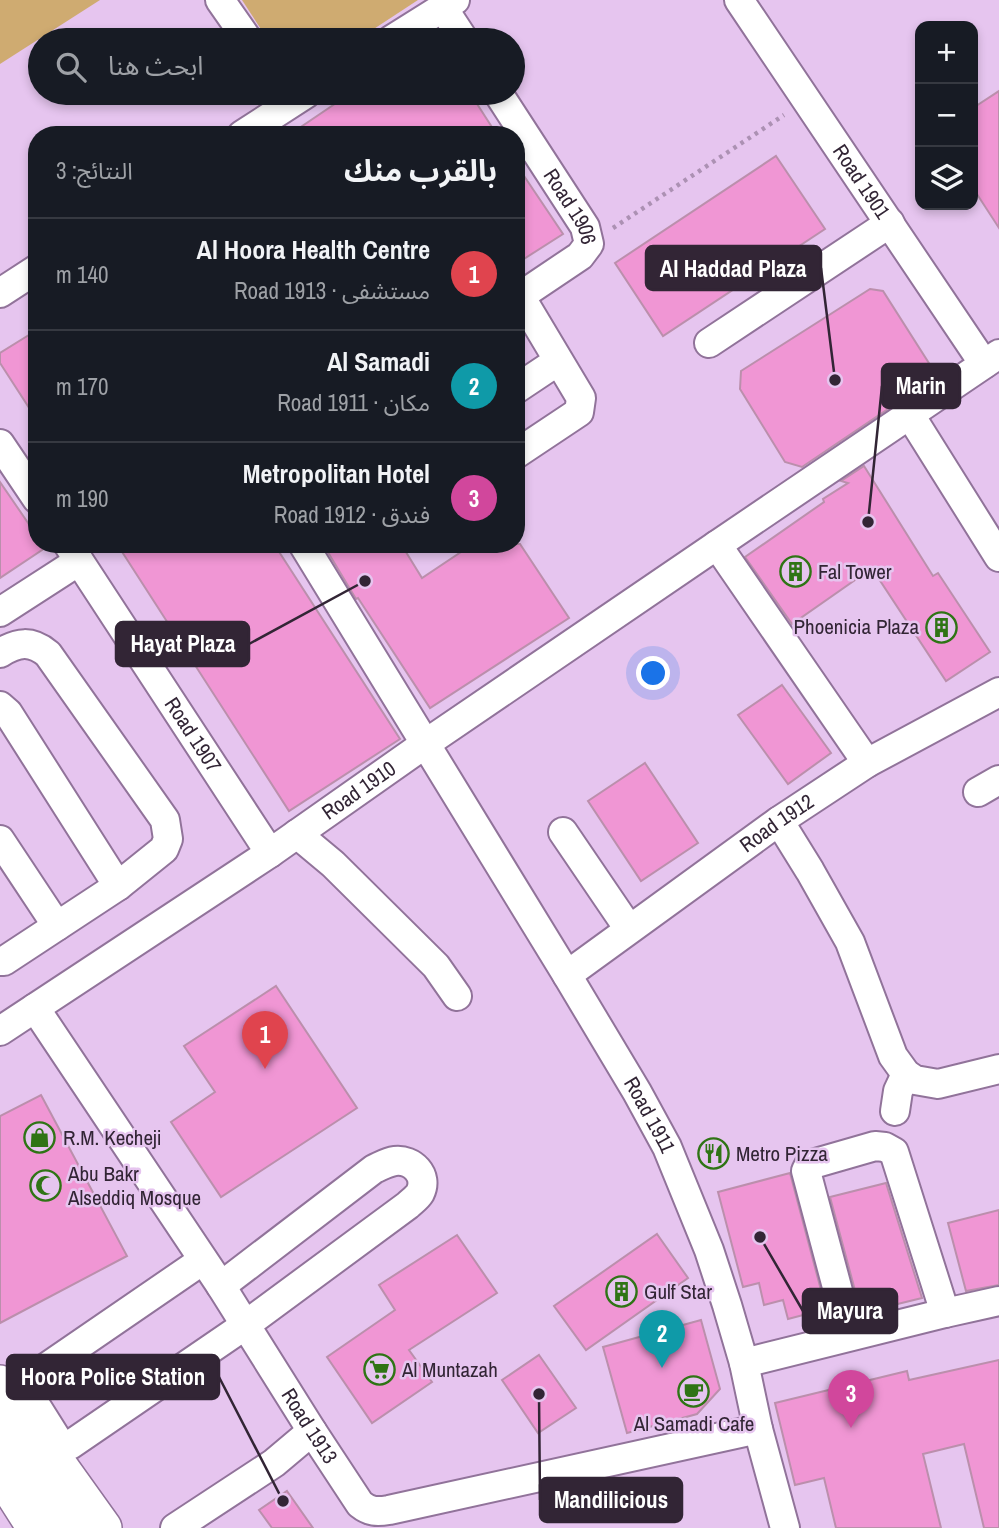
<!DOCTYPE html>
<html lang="ar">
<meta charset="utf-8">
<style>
body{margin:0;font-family:"Archivo Narrow","Noto Sans Arabic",sans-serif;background:#20242c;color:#f1f3f6;direction:rtl}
.controls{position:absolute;right:21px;top:21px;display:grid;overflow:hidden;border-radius:14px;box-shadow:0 4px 10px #0003}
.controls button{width:63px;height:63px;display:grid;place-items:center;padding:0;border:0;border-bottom:2px solid #363941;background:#171b24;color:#f1f3f6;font:35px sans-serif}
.you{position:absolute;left:654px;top:674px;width:24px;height:24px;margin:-18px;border:5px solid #fff;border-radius:50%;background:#1a73e8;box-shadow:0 0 0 10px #1a73e833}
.badge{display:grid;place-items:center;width:46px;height:46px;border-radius:50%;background:#8c9099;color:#fff;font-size:23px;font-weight:700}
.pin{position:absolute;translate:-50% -58px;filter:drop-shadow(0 2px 4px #0008)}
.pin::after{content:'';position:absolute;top:37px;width:24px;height:21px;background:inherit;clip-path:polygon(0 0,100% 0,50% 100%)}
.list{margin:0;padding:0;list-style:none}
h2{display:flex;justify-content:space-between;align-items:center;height:91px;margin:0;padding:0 28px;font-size:30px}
h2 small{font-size:23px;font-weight:400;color:#9ea1a6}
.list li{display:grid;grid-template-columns:46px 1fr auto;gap:21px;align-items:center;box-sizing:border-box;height:112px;padding:0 28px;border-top:2px solid #363941}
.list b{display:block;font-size:26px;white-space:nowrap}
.list p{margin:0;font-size:23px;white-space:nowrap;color:#9ea1a6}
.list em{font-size:23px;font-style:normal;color:#9ea1a6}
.icon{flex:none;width:38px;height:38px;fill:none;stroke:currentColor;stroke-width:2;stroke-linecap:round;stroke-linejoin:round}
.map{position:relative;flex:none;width:999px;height:1528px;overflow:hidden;direction:ltr}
.search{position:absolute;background:#171b24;box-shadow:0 4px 10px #0003;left:28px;top:28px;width:497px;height:77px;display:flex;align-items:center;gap:18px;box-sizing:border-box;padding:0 24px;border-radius:38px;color:#9ea1a6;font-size:26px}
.panel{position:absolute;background:#171b24;box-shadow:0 4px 10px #0003;left:28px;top:126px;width:497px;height:427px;border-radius:28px;direction:rtl}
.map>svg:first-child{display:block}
.green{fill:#cfab71}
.building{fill:#f096d4;stroke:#bb8fac;stroke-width:2}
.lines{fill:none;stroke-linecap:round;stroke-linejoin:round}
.minor-casing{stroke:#91739a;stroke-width:32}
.major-casing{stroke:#91739a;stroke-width:40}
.path{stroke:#ac91b3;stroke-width:4.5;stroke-dasharray:3.5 5;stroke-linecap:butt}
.minor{stroke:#fff;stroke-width:28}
.major{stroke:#fff;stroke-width:37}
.labels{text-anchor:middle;stroke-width:5;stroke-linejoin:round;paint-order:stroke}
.street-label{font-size:21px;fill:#322535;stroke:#e6c5ef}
.poi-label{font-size:21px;fill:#322535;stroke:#e6c5ef;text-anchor:start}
.leader{fill:none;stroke:#322535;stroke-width:2.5}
.callout-dot{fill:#322535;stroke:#e6c5ef;stroke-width:2.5}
.callout{fill:#322535;stroke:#322535;stroke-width:2.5}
.callout-label{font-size:23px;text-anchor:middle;font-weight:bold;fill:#fff}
</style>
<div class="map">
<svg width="999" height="1528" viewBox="0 0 999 1528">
<rect width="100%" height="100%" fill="#e6c5ef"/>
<g class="green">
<path d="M0 0H100L0 64Z"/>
<path d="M242 0H418L357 40H268Z"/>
</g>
<g class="building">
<path d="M999 91V228L973 188V108Z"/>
<path d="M351 93H470L497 135H289Z"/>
<path d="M776 156 825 229 663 336 615 263Z"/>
<path d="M516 164 563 234 516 264Z"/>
<path d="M870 289 883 291 932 368 928 382 802 467 785 462 740 389 741 371Z"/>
<path d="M37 330V420L0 363V353Z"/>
<path d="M864 466 933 576 938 573 990 652 946 681 873 570 869 573 868 571 792 624 745 557 824 502 823 499 848 483 841 481Z"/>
<path d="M0 482 37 536V544H42L45 548 0 578Z"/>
<path d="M117 544H274L400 739 289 811Z"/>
<path d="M323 544H401L422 578 473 544H520L569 618 430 708 358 598 356 599Z"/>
<path d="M782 685 831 753 788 784 738 715Z"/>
<path d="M645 763 698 843 641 881 588 801Z"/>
<path d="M276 986 357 1108 221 1197 171 1122 215 1092 184 1046Z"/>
<path d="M41 1095 127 1256 0 1323V1116Z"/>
<path d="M790 1173 826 1309 788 1319 783 1300 764 1305 759 1283 743 1287 718 1192Z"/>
<path d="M886 1183 922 1298 861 1313 830 1197Z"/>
<path d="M999 1210V1285L966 1291 948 1223Z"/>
<path d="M657 1234 688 1278 586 1350 554 1306Z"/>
<path d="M457 1235 497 1293 409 1350 432 1382 372 1423 327 1357 395 1310 379 1285Z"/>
<path d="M701 1320 720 1389 697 1414 627 1433 603 1347Z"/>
<path d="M539 1355 576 1408 538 1433 502 1380Z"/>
<path d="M999 1360V1528H984L964 1444 923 1454 941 1528H836L824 1478 795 1485 775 1403 907 1371 909 1380Z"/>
<path d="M287 1491 313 1528H272L259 1510Z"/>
</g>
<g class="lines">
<defs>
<g id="minor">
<path d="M220 0 248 40"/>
<path id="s1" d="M739 0 984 364"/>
<path d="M443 8 464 40"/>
<path d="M391 40 455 0"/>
<path id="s2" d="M498 93 585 227 589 244 580 256 516 299"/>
<path d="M242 135 307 93"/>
<path d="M0 293 37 269"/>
<path d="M709 343 890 223"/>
<path d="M516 389 558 361"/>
<path d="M910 415 999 557"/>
<path d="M0 444 37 499"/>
<path d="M516 454 579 412 581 398 520 296"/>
<path id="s3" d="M68 544 270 853"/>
<path id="s4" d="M303 544 567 975 637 1092 667 1147 709 1250 727 1305 744 1363 758 1429 785 1528"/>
<path d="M717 545 867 763"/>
<path d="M0 612 79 561"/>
<path d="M0 653C18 642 31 640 48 654L165 820 168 839 164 849 118 886 4 961H0"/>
<path d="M0 706 8 713 118 886"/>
<path d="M978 792 999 780"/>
<path d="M779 821 810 871 850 942 893 1056 906 1074 915 1080 938 1084 999 1069"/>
<path d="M563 832 629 929"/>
<path d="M297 834 333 864 436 966 457 996"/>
<path d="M0 840 57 926"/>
<path id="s5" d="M567 975 779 821 867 763 999 692"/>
<path id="s6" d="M35 1008 221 1286 312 1431 360 1504C370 1512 377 1512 389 1510L758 1429"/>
<path id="s7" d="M0 1031 270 853 425 744 717 545 999 354"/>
<path d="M895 1111 898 1091 906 1074"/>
<path d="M203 1260 28 1380 26 1390 60 1444 65 1446 70 1445 244 1326 408 1205C412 1201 417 1198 420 1193 429 1175 412 1159 395 1161 387 1162 381 1166 374 1169L221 1286"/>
<path d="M850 1336 806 1171 809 1165 875 1146 885 1147 894 1152 945 1313"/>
<path d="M744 1363 945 1313 999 1301"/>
<path d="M175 1528 274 1463 312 1431"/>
</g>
<g id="major">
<path d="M0 1384 103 1528"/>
<path d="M0 1433 69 1528"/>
<path d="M6 1481 36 1528"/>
</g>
</defs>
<use href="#minor" class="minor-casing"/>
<use href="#major" class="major-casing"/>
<path class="path" d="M613 228 784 115"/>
<use href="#minor" class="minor"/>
<use href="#major" class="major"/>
</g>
<defs>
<symbol id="building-ring" viewBox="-11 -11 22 22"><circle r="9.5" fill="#e6c5ef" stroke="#2f7415" stroke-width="1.5"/><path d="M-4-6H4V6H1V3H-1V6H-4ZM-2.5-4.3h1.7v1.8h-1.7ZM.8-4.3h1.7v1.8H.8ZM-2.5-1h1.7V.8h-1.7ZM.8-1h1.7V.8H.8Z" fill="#2f7415"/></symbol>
<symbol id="shop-ring" viewBox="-11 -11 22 22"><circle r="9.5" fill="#e6c5ef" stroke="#2f7415" stroke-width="1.5"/><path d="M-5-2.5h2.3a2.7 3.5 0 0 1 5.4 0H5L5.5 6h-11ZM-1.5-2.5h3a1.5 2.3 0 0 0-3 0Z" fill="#2f7415"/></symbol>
<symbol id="restaurant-ring" viewBox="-11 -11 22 22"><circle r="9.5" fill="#e6c5ef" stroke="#2f7415" stroke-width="1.5"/><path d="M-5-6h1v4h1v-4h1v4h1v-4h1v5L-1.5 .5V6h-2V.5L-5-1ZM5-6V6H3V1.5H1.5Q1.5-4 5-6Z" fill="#2f7415"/></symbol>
<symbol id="mosque-ring" viewBox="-11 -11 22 22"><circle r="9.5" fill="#e6c5ef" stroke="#2f7415" stroke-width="1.5"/><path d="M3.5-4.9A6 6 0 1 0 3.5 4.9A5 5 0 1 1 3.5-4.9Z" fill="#2f7415"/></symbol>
<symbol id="supermarket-ring" viewBox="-11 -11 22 22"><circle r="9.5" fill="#e6c5ef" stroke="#2f7415" stroke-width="1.5"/><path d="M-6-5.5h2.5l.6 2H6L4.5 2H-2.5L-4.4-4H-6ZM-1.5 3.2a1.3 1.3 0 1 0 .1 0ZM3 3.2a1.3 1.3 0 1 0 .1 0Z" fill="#2f7415"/></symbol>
<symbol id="cafe-ring" viewBox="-11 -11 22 22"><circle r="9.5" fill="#e6c5ef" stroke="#2f7415" stroke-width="1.5"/><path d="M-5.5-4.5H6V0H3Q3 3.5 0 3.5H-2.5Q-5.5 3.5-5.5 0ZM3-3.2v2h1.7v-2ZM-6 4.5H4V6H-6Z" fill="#2f7415"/></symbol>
</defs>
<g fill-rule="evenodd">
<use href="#building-ring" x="778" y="554" width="35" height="35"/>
<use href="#building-ring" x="924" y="610" width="35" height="35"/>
<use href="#shop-ring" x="22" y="1120" width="35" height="35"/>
<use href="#restaurant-ring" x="696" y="1136" width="35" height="35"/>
<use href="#mosque-ring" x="28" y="1168" width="35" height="35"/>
<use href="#building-ring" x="604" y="1274" width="35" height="35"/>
<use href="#supermarket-ring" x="362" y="1352" width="35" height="35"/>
<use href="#cafe-ring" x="676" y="1374" width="35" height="35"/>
</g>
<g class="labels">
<g class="street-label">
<text dy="7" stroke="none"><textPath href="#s1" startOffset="219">Road 1901</textPath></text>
<text dy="7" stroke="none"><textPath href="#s2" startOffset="135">Road 1906</textPath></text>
<text dy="7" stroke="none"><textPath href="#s3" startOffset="228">Road 1907</textPath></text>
<text dy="7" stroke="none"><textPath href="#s7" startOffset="432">Road 1910</textPath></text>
<text dy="7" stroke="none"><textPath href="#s5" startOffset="259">Road 1912</textPath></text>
<text dy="7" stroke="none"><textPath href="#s4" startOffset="668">Road 1911</textPath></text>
<text dy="7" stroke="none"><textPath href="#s6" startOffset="500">Road 1913</textPath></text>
</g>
<g class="poi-label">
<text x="818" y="579">Fal Tower</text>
<text x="919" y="634" text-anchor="end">Phoenicia Plaza</text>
<text x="63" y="1145">R.M. Kecheji</text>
<text x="736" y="1161">Metro Pizza</text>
<text x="68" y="1181">Abu Bakr<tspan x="68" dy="24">Alseddiq Mosque</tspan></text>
<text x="644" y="1299">Gulf Star</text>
<text x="402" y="1377">Al Muntazah</text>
<text x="694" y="1431" text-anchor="middle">Al Samadi Cafe</text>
</g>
</g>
<path class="leader" d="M835 380L821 268M868 522L882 386M365 581L249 644M760 1237L803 1311M283 1501L219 1377M539 1394L540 1500"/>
<g class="callout-dot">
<circle cx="835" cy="380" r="7"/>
<circle cx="868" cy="522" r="7"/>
<circle cx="365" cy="581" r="7"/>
<circle cx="760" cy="1237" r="7"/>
<circle cx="283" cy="1501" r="7"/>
<circle cx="539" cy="1394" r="7"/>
</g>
<g class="callout">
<rect x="646" y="246" width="175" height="44" rx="7"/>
<rect x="882" y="364" width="78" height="44" rx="7"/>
<rect x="116" y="622" width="133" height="44" rx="7"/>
<rect x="803" y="1289" width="94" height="44" rx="7"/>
<rect x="7" y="1355" width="212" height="44" rx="7"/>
<rect x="540" y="1478" width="142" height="44" rx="7"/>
</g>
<g class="callout-label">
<text x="733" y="277">Al Haddad Plaza</text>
<text x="921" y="394">Marin</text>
<text x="183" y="652">Hayat Plaza</text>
<text x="850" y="1319">Mayura</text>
<text x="113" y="1385">Hoora Police Station</text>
<text x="611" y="1508">Mandilicious</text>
</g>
</svg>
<div class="controls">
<button>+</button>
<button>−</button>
<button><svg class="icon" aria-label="layers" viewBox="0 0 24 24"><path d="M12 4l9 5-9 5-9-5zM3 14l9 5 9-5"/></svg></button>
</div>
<div class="you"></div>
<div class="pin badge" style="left:265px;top:1069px;background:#e0444e">1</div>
<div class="pin badge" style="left:662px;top:1368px;background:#0f9aa8">2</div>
<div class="pin badge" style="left:851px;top:1428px;background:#d1479c">3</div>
<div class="search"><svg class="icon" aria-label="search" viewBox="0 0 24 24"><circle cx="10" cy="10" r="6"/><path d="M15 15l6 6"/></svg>ابحث هنا</div>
<section class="panel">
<h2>بالقرب منك<small>النتائج: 3</small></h2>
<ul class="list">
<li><span class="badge" style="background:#e0444e">1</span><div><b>Al Hoora Health Centre</b><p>مستشفى · Road 1913</p></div><em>140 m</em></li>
<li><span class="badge" style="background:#0f9aa8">2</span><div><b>Al Samadi</b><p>مكان · Road 1911</p></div><em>170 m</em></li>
<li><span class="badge" style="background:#d1479c">3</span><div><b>Metropolitan Hotel</b><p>فندق · Road 1912</p></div><em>190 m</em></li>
</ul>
</section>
</div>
